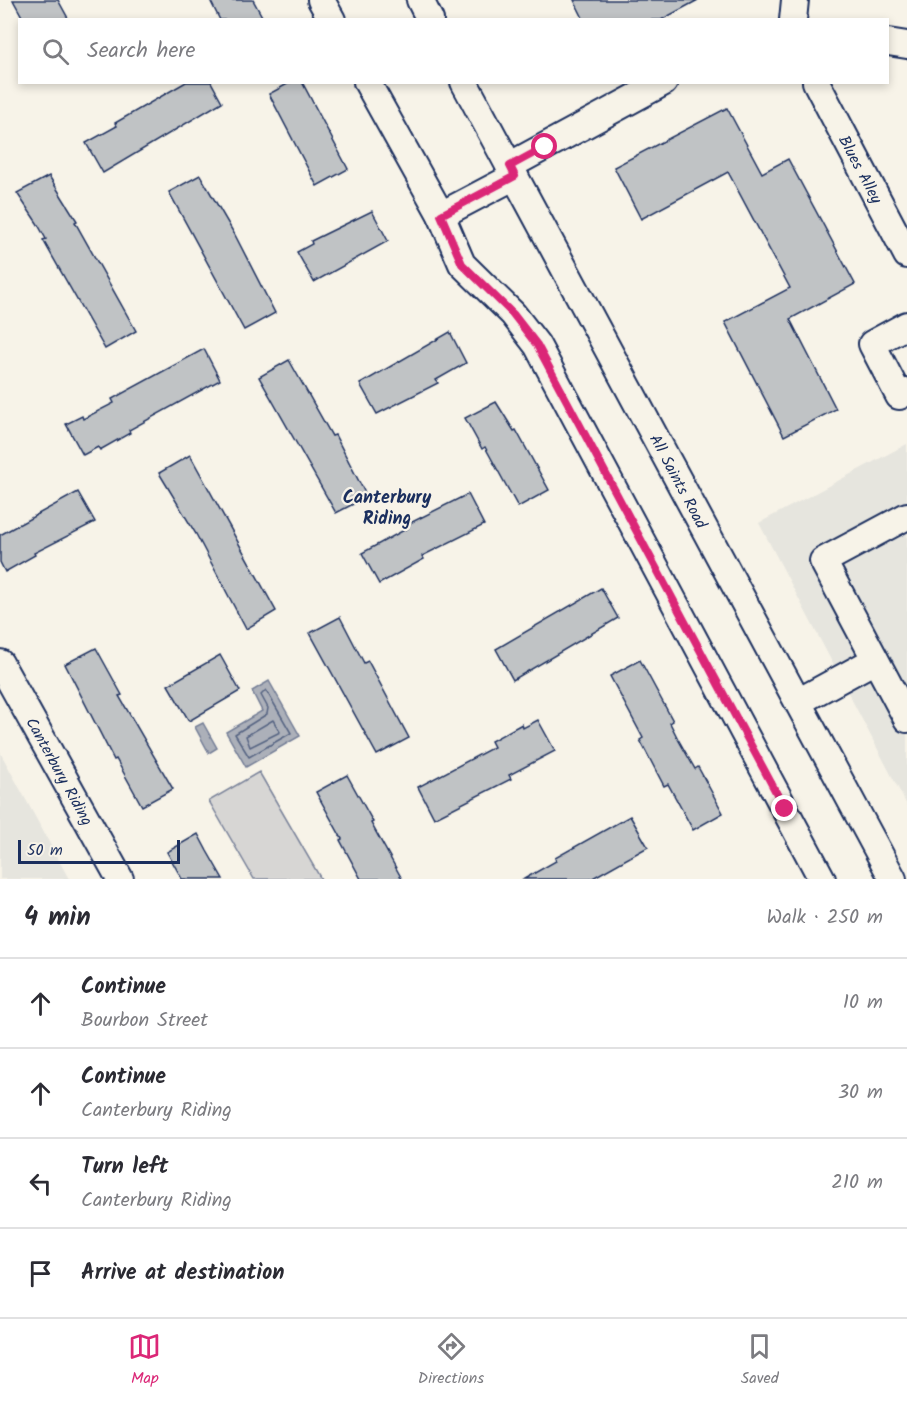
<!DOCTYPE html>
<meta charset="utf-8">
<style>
body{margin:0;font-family:Kalam,sans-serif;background:#f2f2f3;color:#2b2b33}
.scale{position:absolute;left:18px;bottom:15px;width:162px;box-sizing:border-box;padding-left:6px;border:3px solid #1b2f5e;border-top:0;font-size:16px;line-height:21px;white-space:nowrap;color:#1b2f5e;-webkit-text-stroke:4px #f7f3e8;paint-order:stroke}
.stop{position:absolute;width:18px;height:18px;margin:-14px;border:4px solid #db2777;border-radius:50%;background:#fff}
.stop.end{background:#db2777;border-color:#fff;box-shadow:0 2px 6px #0008}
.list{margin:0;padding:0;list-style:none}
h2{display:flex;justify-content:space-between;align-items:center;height:78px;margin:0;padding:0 24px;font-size:26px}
h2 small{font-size:20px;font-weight:400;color:#7c7c81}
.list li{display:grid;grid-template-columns:39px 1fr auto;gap:18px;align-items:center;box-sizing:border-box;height:90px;padding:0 24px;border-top:2px solid #e1e1e2}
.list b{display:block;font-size:22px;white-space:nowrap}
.list p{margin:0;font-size:20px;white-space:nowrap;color:#7c7c81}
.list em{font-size:20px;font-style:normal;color:#7c7c81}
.icon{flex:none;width:33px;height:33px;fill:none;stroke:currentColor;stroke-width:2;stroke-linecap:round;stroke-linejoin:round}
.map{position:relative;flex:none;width:907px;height:879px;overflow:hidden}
.search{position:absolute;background:#fff;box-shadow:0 3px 9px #0003;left:18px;right:18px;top:18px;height:66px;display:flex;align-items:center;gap:15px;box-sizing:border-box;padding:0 21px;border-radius:0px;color:#7c7c81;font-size:22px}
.sheet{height:438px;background:#fff}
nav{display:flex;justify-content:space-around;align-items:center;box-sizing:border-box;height:84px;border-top:2px solid #e1e1e2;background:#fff;font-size:16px;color:#7c7c81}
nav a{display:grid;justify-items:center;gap:3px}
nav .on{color:#db2777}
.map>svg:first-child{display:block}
.built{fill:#e6e5de}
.green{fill:#d7d6d4;stroke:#798299;stroke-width:1.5}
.water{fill:#acb0b9;stroke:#727c95;stroke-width:1.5}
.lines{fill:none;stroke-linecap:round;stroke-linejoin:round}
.shore{stroke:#556382;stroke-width:1.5}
.building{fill:#c0c3c5;stroke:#1b2f5e;stroke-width:1.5}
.minor-casing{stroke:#1b2f5e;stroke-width:30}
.minor{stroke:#f7f3e8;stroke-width:26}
.route{stroke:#db2777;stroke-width:8}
.labels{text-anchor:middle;stroke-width:4.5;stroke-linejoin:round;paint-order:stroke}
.street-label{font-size:16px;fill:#1b2f5e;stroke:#f7f3e8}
.neighbourhood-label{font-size:18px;font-weight:bold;fill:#1b2f5e;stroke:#f7f3e8}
</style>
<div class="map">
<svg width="907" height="879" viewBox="0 0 907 879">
<rect width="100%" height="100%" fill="#f7f3e8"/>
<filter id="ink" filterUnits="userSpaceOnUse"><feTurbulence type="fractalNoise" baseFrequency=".0167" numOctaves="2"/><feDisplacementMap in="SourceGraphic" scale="12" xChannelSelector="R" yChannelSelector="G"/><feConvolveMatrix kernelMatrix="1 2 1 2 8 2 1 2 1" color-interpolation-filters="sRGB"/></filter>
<g filter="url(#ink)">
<g class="built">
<path d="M907 444V805L759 523Z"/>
<path d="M0 752 69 879H0Z"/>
</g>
<path class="green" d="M259 772 321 879H254L209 801Z"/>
<g class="water">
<path d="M269 681 300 736 246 767 226 732 262 711 252 691Z"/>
<path d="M203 723 217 748 209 753 195 727Z"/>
</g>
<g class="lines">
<g class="shore">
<path d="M266 690 291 733 249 757 235 734 267 714 268 708 261 695Z"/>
<path d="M273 720 280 732 250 747 246 736Z"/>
</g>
</g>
<g class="building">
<path d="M13 0H58L69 20H24Z"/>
<path d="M210 0H253L264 20H220Z"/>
<path d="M574 0H698L661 20H584Z"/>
<path d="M186 82H211L222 102 103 173 86 143 117 126 115 123Z"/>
<path d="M291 82H302L348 169 317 186 269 94Z"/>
<path d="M727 108 762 173 788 159 855 284 790 319 836 409 784 436 725 322 790 288 728 172 641 219 614 167Z"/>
<path d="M200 175 235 235 275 313 244 330 169 192Z"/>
<path d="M49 176 77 221 75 222 136 331 105 349 43 240 46 239 37 223 17 193Z"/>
<path d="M372 211 388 241 314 282 297 252 312 244 311 241Z"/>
<path d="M450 332 466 363 436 380 438 383 377 414 360 384Z"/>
<path d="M204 349 220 380 129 430 130 433 100 450 98 447 83 455 66 424 82 416 83 419 114 403 112 399Z"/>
<path d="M289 360 332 436 335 435 367 497 336 513 259 377Z"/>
<path d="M496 402 514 431 516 430 549 490 518 507 485 447 482 449 465 418Z"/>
<path d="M190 455 276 611 246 629 196 534 159 473Z"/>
<path d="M78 492 95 522 34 553 35 555 5 572 0 562V535Z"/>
<path d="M468 494 484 525 422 556 424 559 379 584 362 553 408 528 406 525Z"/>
<path d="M601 588 618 618 513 680 496 649Z"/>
<path d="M340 617 364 663 368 661 409 738 377 755 310 633Z"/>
<path d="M96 648 122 695 119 696 173 789 142 806 116 759 114 760 65 664Z"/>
<path d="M220 655 240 691 189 721 168 685Z"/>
<path d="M640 660 673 721 670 723 678 739 695 769 698 767 723 813 693 830 668 784 664 786 653 765 640 740 643 738 610 676Z"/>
<path d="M538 720 555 751 509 775 511 779 434 818 418 787 494 747 491 741 522 724 523 728Z"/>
<path d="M347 775 373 822 371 823 402 879H361L340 840 342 839 316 792Z"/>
<path d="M630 816 648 847 591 879H524L556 861 555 858Z"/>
<path d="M198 834 207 851 223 879H182L167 852Z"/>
</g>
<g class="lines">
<defs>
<g id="minor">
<path d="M321 0 332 20"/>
<path d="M420 0 430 20"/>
<path d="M793 20 795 0"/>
<path d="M888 42 907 45"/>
<path d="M367 82 441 215 462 264 513 314 537 345 822 879"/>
<path d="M464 82 893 879"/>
<path d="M816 82 907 255"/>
<path d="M509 166 664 82"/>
<path d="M441 215 515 176"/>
<path d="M907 325 872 344 899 396 907 392"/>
<path d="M907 516 823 561 907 719"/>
<path d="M0 663 120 879"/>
<path d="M798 702 875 660"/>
</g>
</defs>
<use href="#minor" class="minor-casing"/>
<use href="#minor" class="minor"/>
</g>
</g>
<g class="lines" filter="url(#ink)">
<path class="route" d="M545 147 510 166 515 176 441 215 462 264 513 314 537 345 785 809"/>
</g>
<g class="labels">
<g class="street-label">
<text transform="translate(861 169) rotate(62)" y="6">Blues Alley</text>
<text transform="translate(679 481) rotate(62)" y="6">All Saints Road</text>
<text transform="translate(60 771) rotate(61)" y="6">Canterbury Riding</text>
</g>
<g class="neighbourhood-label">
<text x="387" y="503">Canterbury<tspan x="387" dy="21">Riding</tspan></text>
</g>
</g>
</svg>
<div class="scale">50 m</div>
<div class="stop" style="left:545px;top:147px"></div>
<div class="stop end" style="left:785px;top:809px"></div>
<div class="search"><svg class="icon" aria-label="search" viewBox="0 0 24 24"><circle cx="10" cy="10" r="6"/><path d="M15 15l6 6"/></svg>Search here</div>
</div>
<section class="sheet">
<h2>4 min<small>Walk · 250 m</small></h2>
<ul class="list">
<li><svg class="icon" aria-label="ahead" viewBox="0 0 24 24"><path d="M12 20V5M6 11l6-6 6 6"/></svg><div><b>Continue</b><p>Bourbon Street</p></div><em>10 m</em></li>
<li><svg class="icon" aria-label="ahead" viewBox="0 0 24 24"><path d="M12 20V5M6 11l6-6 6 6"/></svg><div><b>Continue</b><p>Canterbury Riding</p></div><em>30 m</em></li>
<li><svg class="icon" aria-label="left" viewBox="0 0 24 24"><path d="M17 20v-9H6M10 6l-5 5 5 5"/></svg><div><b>Turn left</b><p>Canterbury Riding</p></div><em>210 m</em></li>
<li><svg class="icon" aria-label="arrive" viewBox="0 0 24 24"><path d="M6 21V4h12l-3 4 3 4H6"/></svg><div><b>Arrive at destination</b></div></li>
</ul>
</section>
<nav>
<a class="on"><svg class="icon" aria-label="map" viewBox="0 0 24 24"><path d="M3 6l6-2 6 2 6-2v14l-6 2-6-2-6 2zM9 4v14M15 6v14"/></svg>Map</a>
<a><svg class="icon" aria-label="directions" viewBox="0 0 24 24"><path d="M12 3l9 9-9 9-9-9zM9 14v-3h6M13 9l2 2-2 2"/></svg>Directions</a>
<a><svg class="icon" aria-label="saved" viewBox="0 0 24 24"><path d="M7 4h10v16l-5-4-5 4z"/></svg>Saved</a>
</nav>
